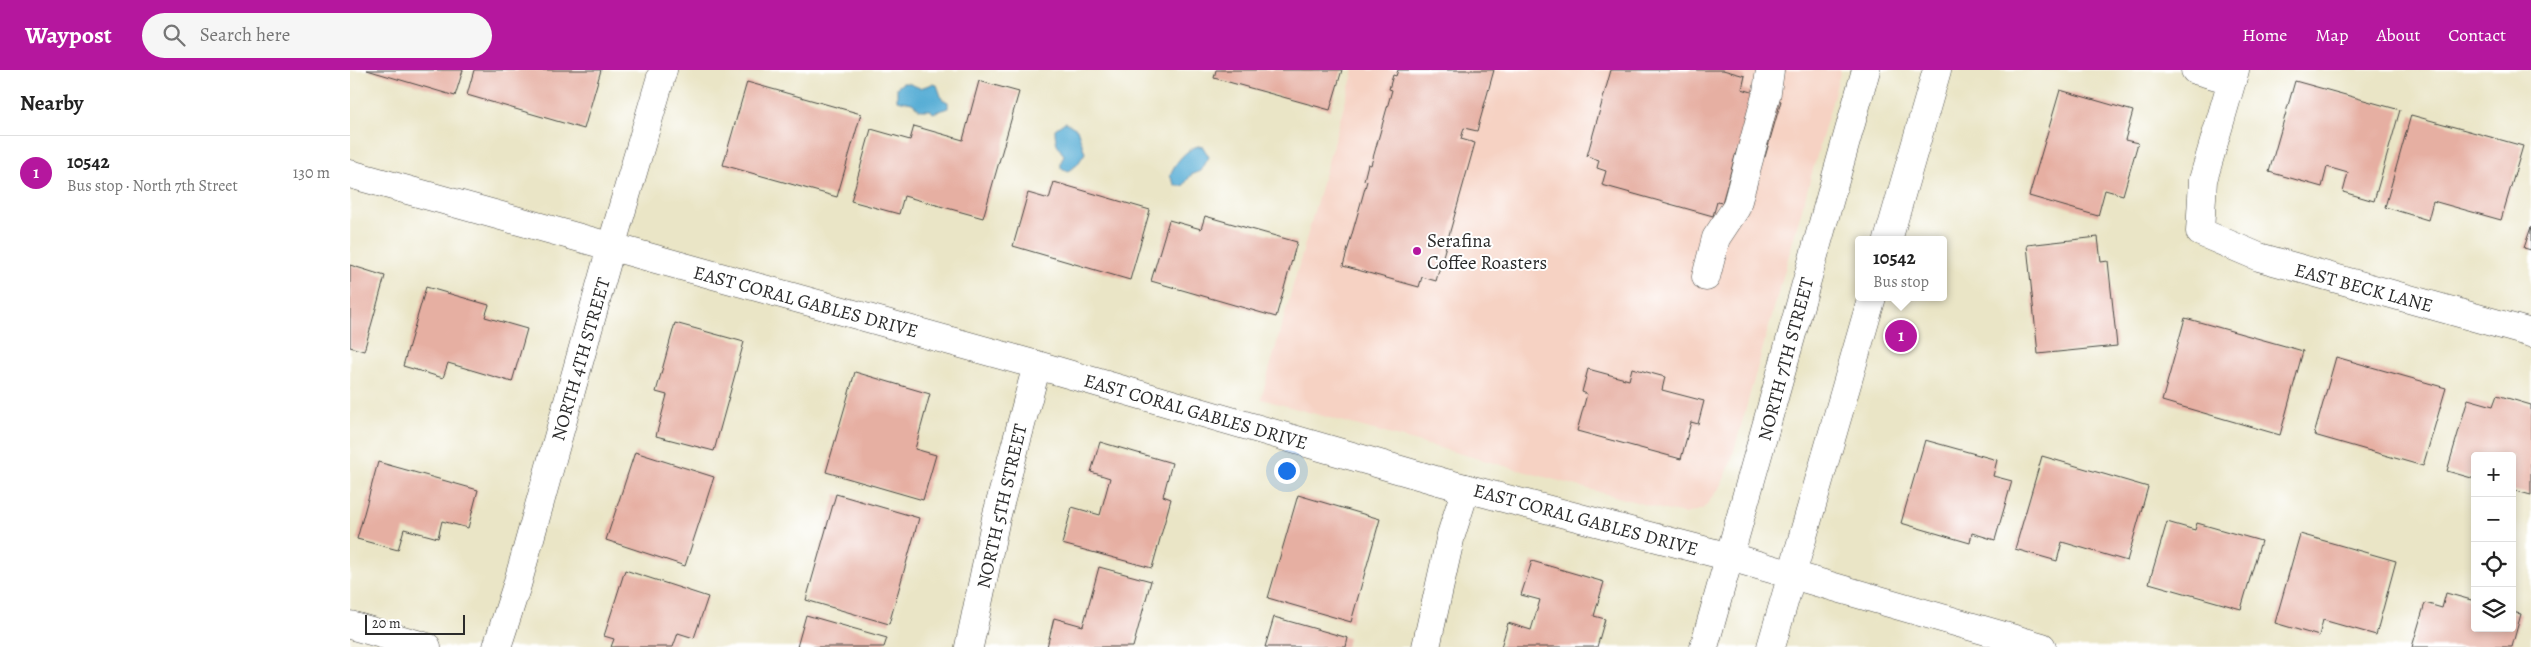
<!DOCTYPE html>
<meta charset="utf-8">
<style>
body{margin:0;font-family:Alegreya,serif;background:#f6f6f6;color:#222}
.controls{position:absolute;right:15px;bottom:15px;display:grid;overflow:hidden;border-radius:5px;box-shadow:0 2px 8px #0003}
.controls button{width:45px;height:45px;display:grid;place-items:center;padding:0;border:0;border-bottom:1px solid #e0e0e0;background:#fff;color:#222;font:25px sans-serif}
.scale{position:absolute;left:15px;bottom:12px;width:100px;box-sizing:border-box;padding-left:5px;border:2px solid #2b2b2b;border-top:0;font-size:14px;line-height:18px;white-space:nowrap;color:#2b2b2b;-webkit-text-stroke:4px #fff;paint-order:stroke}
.you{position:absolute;left:936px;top:400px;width:18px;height:18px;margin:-12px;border:4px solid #fff;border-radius:50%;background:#1a73e8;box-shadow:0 0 0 8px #1a73e833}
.badge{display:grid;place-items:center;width:32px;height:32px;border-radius:50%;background:#b5179e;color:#fff;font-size:16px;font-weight:700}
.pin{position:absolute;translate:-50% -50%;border:2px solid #fff;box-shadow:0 1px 5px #0006}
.popup{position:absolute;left:1505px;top:166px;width:92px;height:65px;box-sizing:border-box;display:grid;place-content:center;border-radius:5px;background:#fff;filter:drop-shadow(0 1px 4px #0005);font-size:16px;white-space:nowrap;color:#767676}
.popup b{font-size:19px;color:#222}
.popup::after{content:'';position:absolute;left:50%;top:100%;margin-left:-10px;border:10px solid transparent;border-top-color:#fff}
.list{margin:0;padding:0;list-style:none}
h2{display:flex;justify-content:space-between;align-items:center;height:65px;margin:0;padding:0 20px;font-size:21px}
h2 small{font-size:16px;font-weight:400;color:#767676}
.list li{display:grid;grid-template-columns:32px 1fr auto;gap:15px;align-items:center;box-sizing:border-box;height:75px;padding:0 20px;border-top:1px solid #e0e0e0}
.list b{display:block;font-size:19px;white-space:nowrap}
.list p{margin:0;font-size:16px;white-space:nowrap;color:#767676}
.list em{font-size:16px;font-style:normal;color:#767676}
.icon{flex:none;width:28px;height:28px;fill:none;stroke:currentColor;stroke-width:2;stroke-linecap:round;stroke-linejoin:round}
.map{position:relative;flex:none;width:2181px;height:577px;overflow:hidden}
header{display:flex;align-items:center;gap:30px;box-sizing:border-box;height:70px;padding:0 25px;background:#b5179e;color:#fff}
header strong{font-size:24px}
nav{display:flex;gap:28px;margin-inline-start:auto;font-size:18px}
.search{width:350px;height:45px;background:#f6f6f6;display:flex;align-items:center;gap:12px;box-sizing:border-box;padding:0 18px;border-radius:28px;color:#767676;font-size:19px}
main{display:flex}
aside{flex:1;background:#fff}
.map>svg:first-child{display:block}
.built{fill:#f6d2c3}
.water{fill:#58aed5;stroke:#426c80}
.building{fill:#e6afa2}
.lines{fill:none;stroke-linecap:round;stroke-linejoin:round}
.minor-casing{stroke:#484742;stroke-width:29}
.major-casing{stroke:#484742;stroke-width:29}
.minor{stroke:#fff;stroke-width:28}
.major{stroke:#fff;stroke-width:28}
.poi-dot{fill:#b5179e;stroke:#fff;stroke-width:2}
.labels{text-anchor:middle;stroke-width:4;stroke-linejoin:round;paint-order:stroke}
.poi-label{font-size:19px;fill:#2b2b2b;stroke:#fff;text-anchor:start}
.street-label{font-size:19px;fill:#2b2b2b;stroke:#fff}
</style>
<header>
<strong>Waypost</strong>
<div class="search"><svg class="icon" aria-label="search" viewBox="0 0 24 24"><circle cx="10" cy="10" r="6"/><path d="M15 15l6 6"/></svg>Search here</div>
<nav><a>Home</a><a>Map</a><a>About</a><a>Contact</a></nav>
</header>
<main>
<aside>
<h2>Nearby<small></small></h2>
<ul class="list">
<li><span class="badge">1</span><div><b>10542</b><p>Bus stop · North 7th Street</p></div><em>130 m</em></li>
</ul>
</aside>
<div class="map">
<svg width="2181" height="577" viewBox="0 0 2181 577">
<rect width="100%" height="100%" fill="#fff"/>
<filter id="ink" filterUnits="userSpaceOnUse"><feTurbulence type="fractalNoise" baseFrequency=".02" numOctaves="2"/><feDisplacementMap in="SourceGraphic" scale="10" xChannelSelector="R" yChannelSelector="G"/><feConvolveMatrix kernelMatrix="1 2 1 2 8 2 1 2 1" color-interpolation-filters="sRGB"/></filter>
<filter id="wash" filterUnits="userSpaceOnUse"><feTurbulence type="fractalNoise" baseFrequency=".0096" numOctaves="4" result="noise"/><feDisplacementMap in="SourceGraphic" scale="20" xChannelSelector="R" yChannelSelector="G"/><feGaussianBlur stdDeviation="1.12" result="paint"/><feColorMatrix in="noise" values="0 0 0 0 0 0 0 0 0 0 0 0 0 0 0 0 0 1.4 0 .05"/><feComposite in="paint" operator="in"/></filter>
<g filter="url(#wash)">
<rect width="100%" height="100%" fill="#eae5c6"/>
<path class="built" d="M1004 0H1491L1380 395 1371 416 1353 439 1335 444 1315 440 911 329Z"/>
<g class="water">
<path d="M553 13H558L570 18 582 14 587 15 592 29 598 32V38L583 43 581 40H570L562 33 547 30V17Z"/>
<path d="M715 52 727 59 735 83 727 95 718 101 711 98V92L714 85C707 77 705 70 705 59Z"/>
<path d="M848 76 853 77 859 87 851 101 841 105 833 116 825 115 820 106C823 95 836 79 848 76Z"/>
</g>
<g id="blocks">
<g class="building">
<path d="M17 0H113L105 26Z"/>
<path d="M124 0H251L234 59 117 25Z"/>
<path d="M866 0H992L980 40 864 8Z"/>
<path d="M1048 0H1144L1127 61 1114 58 1111 69 1125 73 1086 211 1072 207 1069 217 993 196 1017 111 1014 110 1018 94 1021 95 1042 20 1039 19 1043 5 1046 6Z"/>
<path d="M1261 0H1373L1395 6 1392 19 1431 31 1415 87 1387 79 1372 133 1367 132 1363 146 1252 115 1256 101 1247 98 1249 90 1237 86Z"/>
<path d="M629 11 669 22 633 148 554 126 549 144 501 131 521 59 560 70 564 56 613 70Z"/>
<path d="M1945 11 2050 40 2024 131 1993 122 1998 103 1977 97 1972 117 1919 102Z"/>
<path d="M397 12 511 44 487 127 373 95Z"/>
<path d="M1710 20 1783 41 1775 70 1788 73 1773 125 1755 120 1748 146 1679 126Z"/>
<path d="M2061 45 2173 76 2151 150 2083 131 2078 150 2035 137Z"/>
<path d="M704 112 800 140 780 210 663 176 678 123 699 129Z"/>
<path d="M855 146 947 172 926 247 801 211 819 150 851 159Z"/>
<path d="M2181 157V180L2174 178Z"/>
<path d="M1748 167 1751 192 1758 191 1767 276 1688 284 1677 175Z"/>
<path d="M0 195 35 206 14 281 0 277Z"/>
<path d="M76 217 139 235 135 247 177 259 162 312 98 293 93 308 53 296Z"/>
<path d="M1835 248 1953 281 1930 365 1812 331Z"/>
<path d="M325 253 394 272 364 381 306 366 317 325 306 322Z"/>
<path d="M1550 260 1555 261 1550 277 1545 275Z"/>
<path d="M1986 287 2096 318 2073 396 1964 365Z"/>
<path d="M1282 298 1315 307 1312 320 1354 331 1348 354 1341 352 1331 389 1227 361 1237 324 1232 322 1238 299 1279 310Z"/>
<path d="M505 302 580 324 565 379 586 385 573 430 476 402Z"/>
<path d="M2147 325 2181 335V425L2162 420V386H2125V409L2097 401 2118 329 2143 336Z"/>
<path d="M1575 370 1647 390 1643 406 1662 411 1645 470 1622 463 1620 473 1551 453Z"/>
<path d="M750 372 822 393 813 426 821 429 802 498 712 474 722 437 750 445 760 408 741 402Z"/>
<path d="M285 382 364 407 335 496 256 470Z"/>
<path d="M1692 386 1798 417 1777 491 1712 472 1707 491 1665 479Z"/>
<path d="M28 392 128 420 118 458 92 451 88 468 54 459 48 480 7 469Z"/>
<path d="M486 424 569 448 539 554 456 530Z"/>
<path d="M948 425 1030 449 1001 552 918 528Z"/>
<path d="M1817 452 1845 460 1847 453 1911 471 1891 539 1799 513Z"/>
<path d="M1950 464 2046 491 2026 565 1973 550 1969 566 1925 553Z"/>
<path d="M1182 491 1254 512 1244 546 1255 549 1247 577H1151L1158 553 1181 560 1190 530 1171 525Z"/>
<path d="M749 497 801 511 783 577H697L704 548 733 556Z"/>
<path d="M275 500 358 527 344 568 328 563 323 577H261L264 569 254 566Z"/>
<path d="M2096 523 2125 531V558H2162V542L2171 544 2162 577H2062L2075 533 2092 538Z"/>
<path d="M456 545 537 568 534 577H447Z"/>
<path d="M924 547 998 568 996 577H915Z"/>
</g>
</g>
</g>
<g filter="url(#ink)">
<use href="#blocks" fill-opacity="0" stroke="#484742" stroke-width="1"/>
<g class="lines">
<defs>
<g id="minor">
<path d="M1845 0 1882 10"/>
<path d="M1885 0 1853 110 1850 162 1909 187 2181 263"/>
<path d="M0 104 687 295 1092 412 1380 487 1692 577"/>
<path d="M1356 207 1366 168 1386 138 1417 22 1420 0"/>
<path d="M0 555 77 577"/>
<path d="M147 577 167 515 261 177 313 0"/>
<path d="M619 577 646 448 687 295"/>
<path d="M1076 577 1101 465 1116 418"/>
</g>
<g id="major">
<path d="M1538 170 1587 0"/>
<path d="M1354 577 1516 0"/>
<path d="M1421 577 1522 227"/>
</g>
</defs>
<use href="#minor" class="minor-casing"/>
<use href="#major" class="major-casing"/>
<use href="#minor" class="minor"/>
<use href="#major" class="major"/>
</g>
</g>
<circle class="poi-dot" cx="1067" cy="181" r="5"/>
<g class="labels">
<g class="poi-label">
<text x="1077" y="177">Serafina<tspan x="1077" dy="22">Coffee Roasters</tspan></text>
</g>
<g class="street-label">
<text transform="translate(2014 217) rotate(15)" y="7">EAST BECK LANE</text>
<text transform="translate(456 231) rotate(15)" y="7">EAST CORAL GABLES DRIVE</text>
<text transform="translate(230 289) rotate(-74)" y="7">NORTH 4TH STREET</text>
<text transform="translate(1435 289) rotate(-75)" y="7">NORTH 7TH STREET</text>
<text transform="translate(846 341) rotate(16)" y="7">EAST CORAL GABLES DRIVE</text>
<text transform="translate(651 436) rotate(-77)" y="7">NORTH 5TH STREET</text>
<text transform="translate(1236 449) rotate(15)" y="7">EAST CORAL GABLES DRIVE</text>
</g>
</g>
</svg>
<div class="controls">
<button>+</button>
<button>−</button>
<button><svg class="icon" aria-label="locate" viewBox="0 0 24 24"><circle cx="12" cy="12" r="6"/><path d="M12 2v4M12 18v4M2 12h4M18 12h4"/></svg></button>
<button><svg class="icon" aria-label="layers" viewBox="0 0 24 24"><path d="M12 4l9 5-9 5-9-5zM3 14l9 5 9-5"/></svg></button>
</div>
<div class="scale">20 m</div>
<div class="you"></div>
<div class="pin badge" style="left:1551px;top:266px">1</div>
<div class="popup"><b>10542</b>Bus stop</div>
</div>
</main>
